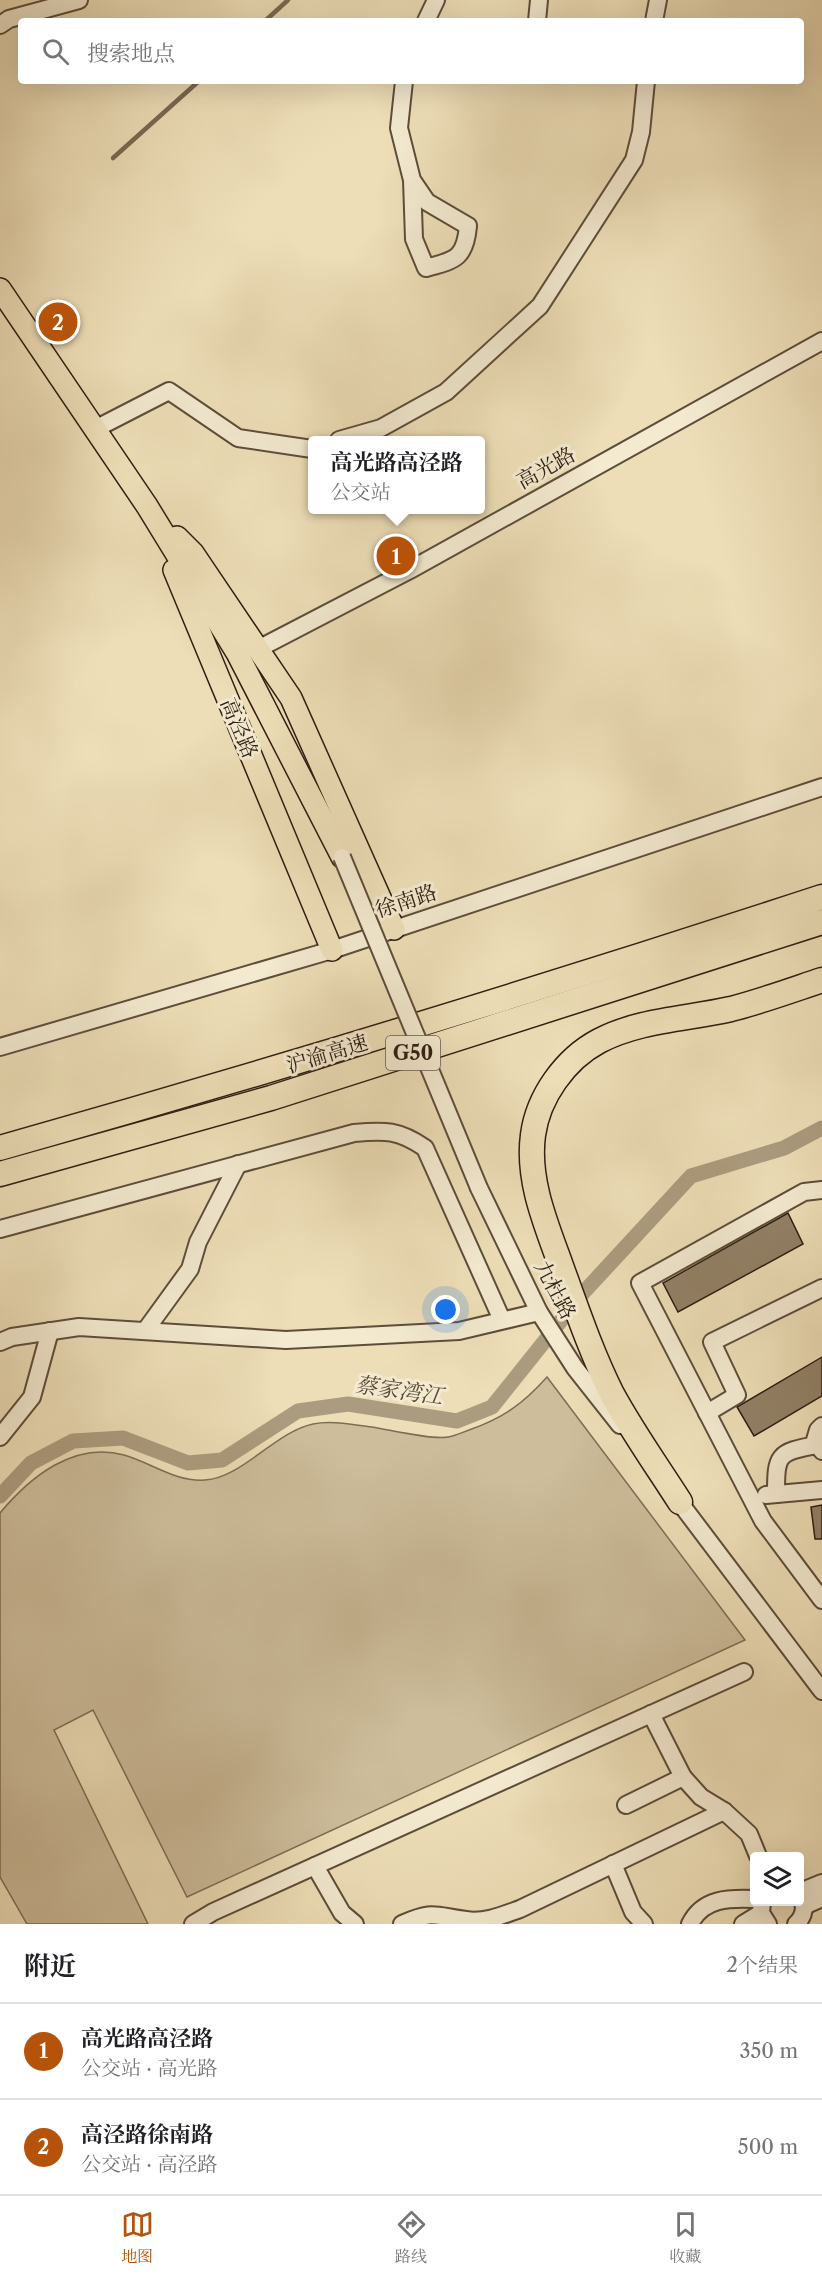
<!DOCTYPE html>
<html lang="zh">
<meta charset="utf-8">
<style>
body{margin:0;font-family:"Libre Caslon Text","Noto Serif SC",serif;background:#f2f2f2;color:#202124}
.controls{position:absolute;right:18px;bottom:18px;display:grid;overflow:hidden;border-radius:6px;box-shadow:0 6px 24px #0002}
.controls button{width:54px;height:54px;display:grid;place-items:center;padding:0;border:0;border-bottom:2px solid #e0e0e0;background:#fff;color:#202124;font:30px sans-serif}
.you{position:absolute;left:446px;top:1310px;width:21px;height:21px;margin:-15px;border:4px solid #fff;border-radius:50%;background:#1a73e8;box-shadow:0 0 0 9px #1a73e833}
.badge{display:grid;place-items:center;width:39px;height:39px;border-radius:50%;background:#b45309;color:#fff;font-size:20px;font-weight:700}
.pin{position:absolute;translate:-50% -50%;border:3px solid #fff;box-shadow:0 2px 6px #0006}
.popup{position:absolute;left:308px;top:436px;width:177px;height:78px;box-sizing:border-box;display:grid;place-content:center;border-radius:6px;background:#fff;filter:drop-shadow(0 2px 4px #0005);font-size:20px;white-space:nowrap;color:#757577}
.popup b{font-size:22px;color:#202124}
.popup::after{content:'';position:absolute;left:50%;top:100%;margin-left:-12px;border:12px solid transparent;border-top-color:#fff}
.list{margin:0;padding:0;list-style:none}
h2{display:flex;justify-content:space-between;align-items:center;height:78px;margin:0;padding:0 24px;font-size:26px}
h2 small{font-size:20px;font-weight:400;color:#757577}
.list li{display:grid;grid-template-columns:39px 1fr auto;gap:18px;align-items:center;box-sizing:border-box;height:96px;padding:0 24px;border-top:2px solid #e0e0e0}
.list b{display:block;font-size:22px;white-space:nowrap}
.list p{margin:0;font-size:20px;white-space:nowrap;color:#757577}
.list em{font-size:20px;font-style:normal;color:#757577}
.icon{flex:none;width:33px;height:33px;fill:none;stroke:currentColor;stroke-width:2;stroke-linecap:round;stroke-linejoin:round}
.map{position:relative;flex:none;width:822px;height:1924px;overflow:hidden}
.search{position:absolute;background:#fff;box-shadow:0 6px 24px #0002;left:18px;right:18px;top:18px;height:66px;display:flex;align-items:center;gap:15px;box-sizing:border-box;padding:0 21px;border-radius:6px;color:#757577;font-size:22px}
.sheet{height:270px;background:#fff}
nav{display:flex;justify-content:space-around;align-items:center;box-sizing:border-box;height:84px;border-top:2px solid #e0e0e0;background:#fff;font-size:16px;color:#757577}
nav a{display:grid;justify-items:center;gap:3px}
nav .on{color:#b45309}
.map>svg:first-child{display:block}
.green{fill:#cdbd9b;stroke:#7e6d56;stroke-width:1.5}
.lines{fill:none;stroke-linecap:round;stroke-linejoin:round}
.stream{stroke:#7a6953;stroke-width:4.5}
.canal{stroke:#ac9c7f;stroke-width:15}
.building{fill:#928167;stroke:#2f1d11;stroke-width:1.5}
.minor-casing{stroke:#5e4d3a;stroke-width:20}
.major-casing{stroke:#2f1d11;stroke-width:24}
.highway-casing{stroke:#2f1d11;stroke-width:27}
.minor{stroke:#f3ead0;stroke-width:16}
.major{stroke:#eddeb7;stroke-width:21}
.highway{stroke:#eddeb7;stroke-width:24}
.minor-bridge-casing{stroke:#5e4d3a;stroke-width:20;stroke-linecap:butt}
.minor-bridge{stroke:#f3ead0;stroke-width:16}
.labels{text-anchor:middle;stroke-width:6;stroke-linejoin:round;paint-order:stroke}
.shield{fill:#f3ead0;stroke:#6a5a4a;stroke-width:1.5}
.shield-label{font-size:20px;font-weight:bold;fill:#2f1d11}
.street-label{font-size:21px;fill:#2f1d11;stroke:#f3ead0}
.water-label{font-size:22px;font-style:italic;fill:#5b4938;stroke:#f3ead0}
</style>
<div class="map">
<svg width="822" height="1924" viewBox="0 0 822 1924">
<rect width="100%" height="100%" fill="#eddeb7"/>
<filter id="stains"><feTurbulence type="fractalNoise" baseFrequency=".00333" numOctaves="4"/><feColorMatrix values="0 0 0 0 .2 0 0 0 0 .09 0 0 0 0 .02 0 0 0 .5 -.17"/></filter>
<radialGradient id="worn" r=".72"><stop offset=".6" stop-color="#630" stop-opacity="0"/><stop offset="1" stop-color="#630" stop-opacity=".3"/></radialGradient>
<path class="green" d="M547 1377 745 1640 187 1897 93 1710 54 1730 148 1924H27L0 1877V1513C30 1477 74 1441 124 1455 152 1463 175 1482 205 1480 242 1478 275 1432 313 1424 332 1420 353 1425 372 1427 391 1430 431 1440 448 1437 455 1436 463 1432 469 1430 503 1418 523 1404 547 1377Z"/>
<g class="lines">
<g class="stream">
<path d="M265 21 288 0"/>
<path d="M113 158 199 81"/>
</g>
<path class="canal" d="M0 1496 31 1463 73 1441 123 1438 188 1463 222 1460 298 1411 348 1404 457 1421 492 1407 583 1293 691 1176 784 1148 822 1128"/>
</g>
<g class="building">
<path d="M788 1213 803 1244 678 1312 663 1283Z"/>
<path d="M822 1357V1396L754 1436 737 1407Z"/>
<path d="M822 1505V1539H815L811 1507Z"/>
</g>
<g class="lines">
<defs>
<g id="minor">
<path d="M426 21 436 0"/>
<path d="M537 21 539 0"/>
<path d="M654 21 658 0"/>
<path d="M0 25 9 19 79 0"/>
<path d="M404 81 399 128 412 180 414 239 426 268C455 260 465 259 468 226L427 202 412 180"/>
<path d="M95 429 169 391 238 438 312 449"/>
<path d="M339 440 381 428 446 392 540 306 634 160 641 132 646 81"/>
<path d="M258 649 410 570 822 341"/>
<path d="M0 1047 332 950 822 787"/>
<path d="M479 1188 539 1312 575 1368 620 1425"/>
<path d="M822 1190 804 1192 640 1283 763 1521 822 1600"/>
<path d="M0 1229 354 1133C385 1130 399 1130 425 1148L502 1320"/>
<path d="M145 1331 190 1269 198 1242 238 1164"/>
<path d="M0 1342 12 1337 79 1327 286 1340 459 1331 539 1312"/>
<path d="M707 1413 737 1395 712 1342 822 1288"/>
<path d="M822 1426 818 1430 815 1440 822 1451"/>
<path d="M0 1437 32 1397 50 1331"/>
<path d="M776 1494C776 1455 777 1452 817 1445"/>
<path d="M674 1495 822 1691"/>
<path d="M766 1495 822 1490"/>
<path d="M651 1714 683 1777 701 1797 724 1811 749 1834 758 1856"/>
<path d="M626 1805 683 1777"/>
<path d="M613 1864 633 1912 644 1924"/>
<path d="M315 1866 342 1913 355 1924"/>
<path d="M800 1892 822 1883"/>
<path d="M762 1902 761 1913 768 1924"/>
<path d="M804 1906 822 1898"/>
<path d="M193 1924 213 1912 744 1672"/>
<path d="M402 1924C434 1910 434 1916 466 1920 485 1923 503 1915 520 1909L724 1811"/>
<path d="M690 1924C703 1898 729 1898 754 1899"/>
<path d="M743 1924 761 1913"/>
<path d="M796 1924C805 1916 806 1905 800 1895"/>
</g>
<g id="major">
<path d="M0 289 147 506 237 653 342 857"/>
<path d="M177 537 193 553 291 698 394 929"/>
<path d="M174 570 332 950"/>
</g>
<g id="highway">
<path d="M0 1148C276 1070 550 986 822 897"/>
<path d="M0 1174 271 1098 822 922"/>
<path d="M680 1502C657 1466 632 1431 612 1394 591 1352 576 1307 560 1263 545 1222 527 1179 533 1135 538 1097 565 1059 599 1041 639 1020 687 1019 731 1009 762 1001 792 990 822 980"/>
</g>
</defs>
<use href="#minor" class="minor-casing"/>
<use href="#major" class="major-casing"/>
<use href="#highway" class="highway-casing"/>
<use href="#minor" class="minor"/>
<use href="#major" class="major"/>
<use href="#highway" class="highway"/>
<defs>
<path id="minor-bridge" d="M342 857 479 1188"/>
</defs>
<use href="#minor-bridge" class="minor-bridge-casing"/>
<use href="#minor-bridge" class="minor-bridge"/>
</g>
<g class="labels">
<rect class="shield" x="386" y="1036" width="54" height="34" rx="4.5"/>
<g class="shield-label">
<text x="413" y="1060">G50</text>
</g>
<g class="street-label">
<text transform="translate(546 468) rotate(-29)" y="7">高光路</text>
<text transform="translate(239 728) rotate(67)" y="7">高泾路</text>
<text transform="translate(406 901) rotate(-18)" y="7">徐南路</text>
<text transform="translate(327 1054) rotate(-17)" y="7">沪渝高速</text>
<text transform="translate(555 1290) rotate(62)" y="7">九杜路</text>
</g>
<g class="water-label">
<text transform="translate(399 1390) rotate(8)" y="8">蔡家湾江</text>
</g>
</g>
<rect width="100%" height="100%" filter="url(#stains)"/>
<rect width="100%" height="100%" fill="url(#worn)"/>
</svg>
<div class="controls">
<button><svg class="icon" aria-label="layers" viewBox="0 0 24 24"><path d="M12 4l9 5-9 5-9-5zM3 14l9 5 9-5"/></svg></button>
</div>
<div class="you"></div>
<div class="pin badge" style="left:396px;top:556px">1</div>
<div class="popup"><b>高光路高泾路</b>公交站</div>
<div class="pin badge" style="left:58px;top:322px">2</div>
<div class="search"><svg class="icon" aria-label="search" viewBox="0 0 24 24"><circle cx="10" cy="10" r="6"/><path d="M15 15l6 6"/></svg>搜索地点</div>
</div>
<section class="sheet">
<h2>附近<small>2个结果</small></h2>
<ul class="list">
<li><span class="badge">1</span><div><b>高光路高泾路</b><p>公交站 · 高光路</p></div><em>350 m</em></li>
<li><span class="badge">2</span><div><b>高泾路徐南路</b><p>公交站 · 高泾路</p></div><em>500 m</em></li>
</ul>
</section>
<nav>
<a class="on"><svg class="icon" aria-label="map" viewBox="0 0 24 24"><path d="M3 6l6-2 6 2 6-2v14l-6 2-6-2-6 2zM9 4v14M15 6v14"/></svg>地图</a>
<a><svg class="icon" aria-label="directions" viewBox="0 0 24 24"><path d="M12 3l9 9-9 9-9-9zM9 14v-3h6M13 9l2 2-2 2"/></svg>路线</a>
<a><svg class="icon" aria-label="saved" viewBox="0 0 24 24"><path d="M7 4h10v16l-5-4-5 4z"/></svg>收藏</a>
</nav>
